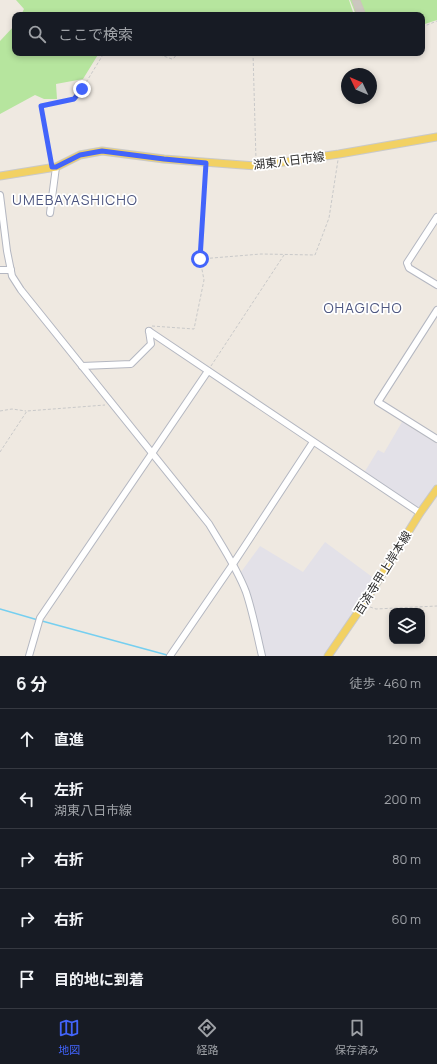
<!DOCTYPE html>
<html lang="ja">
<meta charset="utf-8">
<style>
body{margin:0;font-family:Manrope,"Noto Sans JP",sans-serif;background:#242831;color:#f1f3f6}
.controls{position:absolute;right:12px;bottom:12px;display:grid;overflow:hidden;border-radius:8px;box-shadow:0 2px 6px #0003}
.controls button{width:36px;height:36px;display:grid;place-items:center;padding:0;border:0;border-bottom:1px solid #363941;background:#171b24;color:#f1f3f6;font:20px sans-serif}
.compass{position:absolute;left:341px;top:68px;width:36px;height:36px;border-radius:50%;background:#171b24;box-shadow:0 2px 6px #0003;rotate:314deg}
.stop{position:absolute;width:12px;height:12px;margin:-9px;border:3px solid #4264fb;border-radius:50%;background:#fff}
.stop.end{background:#4264fb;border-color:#fff;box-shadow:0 1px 4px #0008}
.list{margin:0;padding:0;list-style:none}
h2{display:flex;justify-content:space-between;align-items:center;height:52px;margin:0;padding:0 16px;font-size:17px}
h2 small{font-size:13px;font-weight:400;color:#9ea1a6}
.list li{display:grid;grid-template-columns:26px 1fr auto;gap:12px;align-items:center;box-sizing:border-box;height:60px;padding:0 16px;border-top:1px solid #363941}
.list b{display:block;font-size:15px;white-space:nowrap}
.list p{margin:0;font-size:13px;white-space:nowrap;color:#9ea1a6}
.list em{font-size:13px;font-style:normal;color:#9ea1a6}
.icon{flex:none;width:22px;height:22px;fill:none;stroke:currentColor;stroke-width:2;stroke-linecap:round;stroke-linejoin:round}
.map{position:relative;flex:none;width:437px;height:656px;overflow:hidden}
.search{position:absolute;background:#171b24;box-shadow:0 2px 6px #0003;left:12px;right:12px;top:12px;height:44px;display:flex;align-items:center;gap:10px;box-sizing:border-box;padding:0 14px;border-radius:8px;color:#9ea1a6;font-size:15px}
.sheet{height:352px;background:#171b24}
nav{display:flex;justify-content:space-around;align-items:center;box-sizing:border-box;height:56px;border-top:1px solid #363941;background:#171b24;font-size:11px;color:#9ea1a6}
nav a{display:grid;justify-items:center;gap:2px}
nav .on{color:#4264fb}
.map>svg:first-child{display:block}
.industrial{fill:#e3e1e8}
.green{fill:#b6e59e}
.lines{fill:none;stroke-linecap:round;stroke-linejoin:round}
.stream{stroke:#75cff0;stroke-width:1.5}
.building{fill:#cbc7bf;stroke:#cbc5ba}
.minor-casing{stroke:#b4b7c1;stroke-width:8}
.major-casing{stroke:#c9c9c9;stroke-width:9}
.path{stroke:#c9c9c9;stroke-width:1;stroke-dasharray:3 2;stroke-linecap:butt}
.minor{stroke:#fff;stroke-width:6}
.major{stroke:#f2d163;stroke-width:7}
.route{stroke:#4264fb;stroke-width:5}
.labels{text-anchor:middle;stroke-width:3.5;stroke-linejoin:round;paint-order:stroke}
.street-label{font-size:12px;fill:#2e2e2e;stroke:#fff}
.quarter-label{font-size:14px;letter-spacing:1px;fill:#4d5680;stroke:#fff}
</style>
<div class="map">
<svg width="437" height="656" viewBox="0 0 437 656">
<rect width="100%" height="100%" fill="#efe9e1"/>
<g class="industrial">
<path d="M402 422 437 444V483L419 509 364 473 378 450 384 453Z"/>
<path d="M325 542 375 579 324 656H265L254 607 241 572 260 546 303 572Z"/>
</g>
<g class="green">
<path d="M16 0H349L354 15H21L24 9Z"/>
<path d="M350 0H437V20L422 25V15H356Z"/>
<path d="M15 25V53H99L83 79 56 84 57 99H44L35 95 0 114V41Z"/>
</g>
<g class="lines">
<g class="stream">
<path d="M0 609 38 620"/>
<path d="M42 621 167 655"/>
</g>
</g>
<path class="building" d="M352 0H360L366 15H357Z"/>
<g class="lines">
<defs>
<g id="minor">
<path d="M0 195 7 251 12 276 21 290 209 524C222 546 237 568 246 592 253 613 257 635 262 656"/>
<path d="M50 213 56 167"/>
<path d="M437 217 407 263 409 268 437 285"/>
<path d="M0 270H11"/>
<path d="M437 310 378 402 437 439"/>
<path d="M149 331 420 513"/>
<path d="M82 366 131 364 151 344 149 331"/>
<path d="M29 656 40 618 208 371"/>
<path d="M170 656 233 564 313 442"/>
</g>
<g id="major">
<path d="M0 176 56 167 80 155 102 151 164 159 256 166 339 154 437 137"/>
<path d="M328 656 363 605 420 513 437 489"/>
</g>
</defs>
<use href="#minor" class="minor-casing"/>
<use href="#major" class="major-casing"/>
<g class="path">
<path d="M422 27 437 21"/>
<path d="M155 53 172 59 175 57 176 53"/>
<path d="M253 53 256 160"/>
<path d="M51 161 41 106 73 99 82 89 104 53"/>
<path d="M200 259 261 254 315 255 329 218 338 160"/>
<path d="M152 326 194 329 204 280 200 259 206 168"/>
<path d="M211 366 284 255"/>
<path d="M0 411 12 409 26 411"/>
<path d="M0 452 27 411 105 405"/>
<path d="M370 607 376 609 437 606"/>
</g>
<use href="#minor" class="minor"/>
<use href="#major" class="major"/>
</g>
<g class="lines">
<path class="route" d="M82 89 74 99 41 106 52 167H56L80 155 102 151 164 159 206 163 200 259"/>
</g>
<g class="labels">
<g class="street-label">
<text transform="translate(289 161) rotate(-7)" y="4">湖東八日市線</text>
<text transform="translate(383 573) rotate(-58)" y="4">百済寺甲上岸本線</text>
</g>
<g class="quarter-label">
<text x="75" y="205">UMEBAYASHICHO</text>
<text x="363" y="313">OHAGICHO</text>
</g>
</g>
</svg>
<div class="controls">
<button><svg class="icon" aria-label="layers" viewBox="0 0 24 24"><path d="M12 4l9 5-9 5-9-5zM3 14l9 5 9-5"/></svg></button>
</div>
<svg class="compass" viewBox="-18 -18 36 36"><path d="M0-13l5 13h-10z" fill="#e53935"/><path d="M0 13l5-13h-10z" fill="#9ea1a6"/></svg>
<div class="stop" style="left:200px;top:259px"></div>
<div class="stop end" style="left:82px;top:89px"></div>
<div class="search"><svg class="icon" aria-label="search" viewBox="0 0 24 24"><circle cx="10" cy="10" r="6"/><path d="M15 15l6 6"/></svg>ここで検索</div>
</div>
<section class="sheet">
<h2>6 分<small>徒歩 · 460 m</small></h2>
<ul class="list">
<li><svg class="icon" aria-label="ahead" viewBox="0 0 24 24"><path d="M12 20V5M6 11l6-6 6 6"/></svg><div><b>直進</b></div><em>120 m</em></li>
<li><svg class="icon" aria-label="left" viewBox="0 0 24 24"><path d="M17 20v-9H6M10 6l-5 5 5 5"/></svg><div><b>左折</b><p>湖東八日市線</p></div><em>200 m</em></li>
<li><svg class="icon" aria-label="right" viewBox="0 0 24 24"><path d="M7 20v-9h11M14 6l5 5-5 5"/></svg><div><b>右折</b></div><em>80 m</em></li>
<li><svg class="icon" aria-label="right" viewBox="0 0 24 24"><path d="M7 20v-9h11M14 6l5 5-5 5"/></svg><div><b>右折</b></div><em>60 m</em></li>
<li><svg class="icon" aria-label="arrive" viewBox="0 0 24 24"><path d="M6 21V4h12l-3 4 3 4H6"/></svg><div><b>目的地に到着</b></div></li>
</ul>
</section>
<nav>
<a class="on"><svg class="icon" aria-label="map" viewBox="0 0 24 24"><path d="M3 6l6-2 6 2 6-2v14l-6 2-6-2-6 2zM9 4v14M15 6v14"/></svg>地図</a>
<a><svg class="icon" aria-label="directions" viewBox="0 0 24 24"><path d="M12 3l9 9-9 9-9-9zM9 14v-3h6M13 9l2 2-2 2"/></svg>経路</a>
<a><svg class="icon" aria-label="saved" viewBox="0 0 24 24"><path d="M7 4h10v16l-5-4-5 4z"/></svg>保存済み</a>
</nav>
